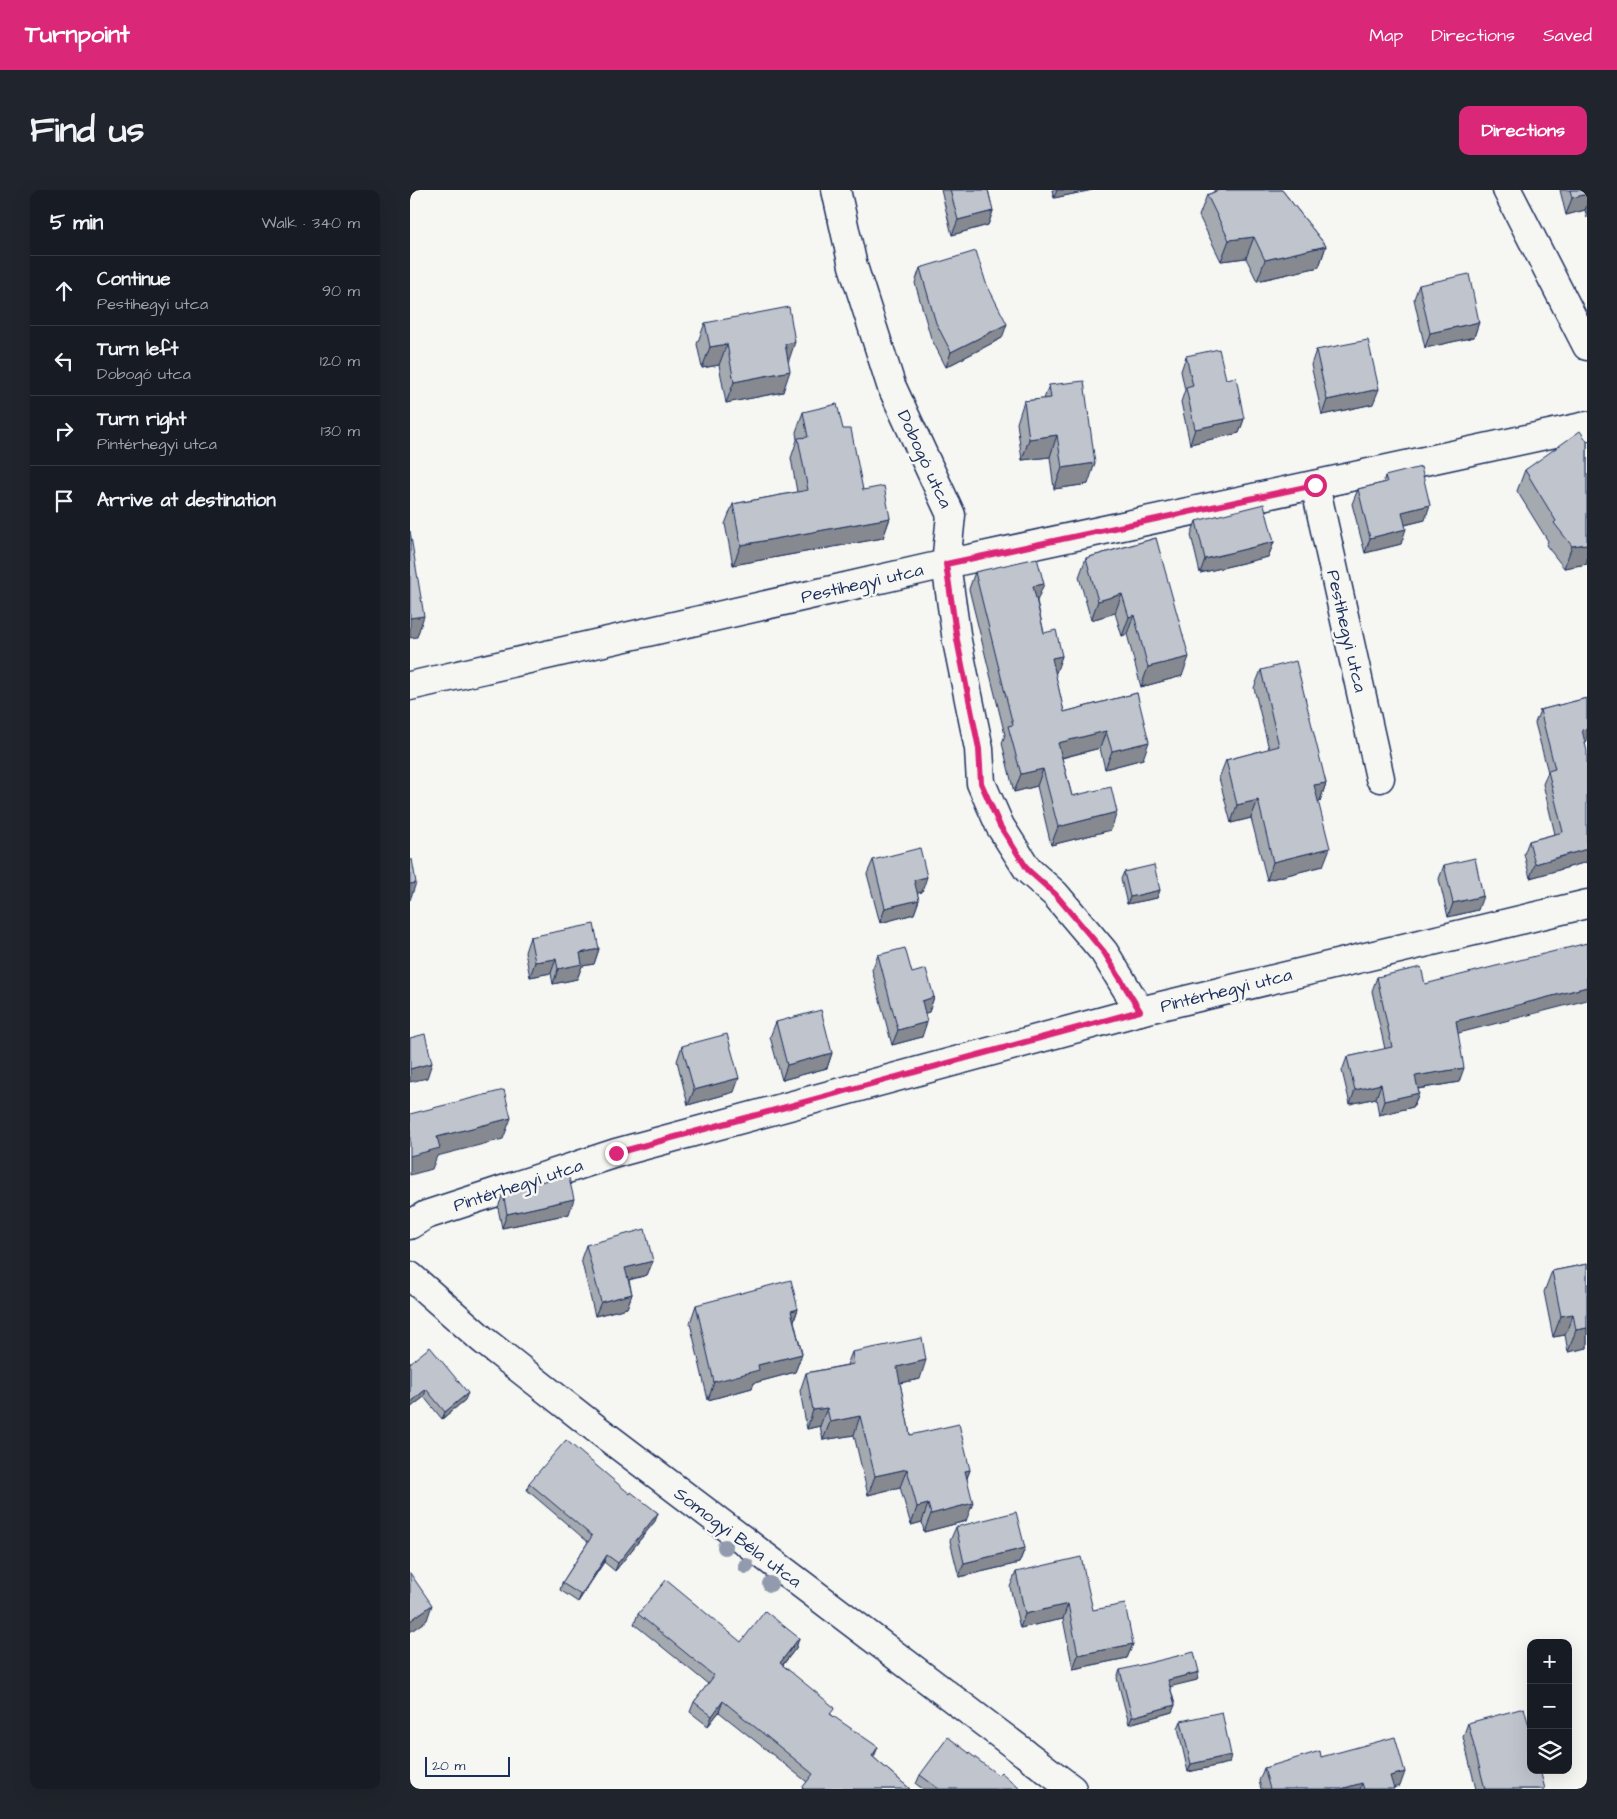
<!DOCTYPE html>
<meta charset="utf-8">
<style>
body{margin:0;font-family:"Architects Daughter",sans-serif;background:#20242c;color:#f1f3f6}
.controls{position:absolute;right:15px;bottom:15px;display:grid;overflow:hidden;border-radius:10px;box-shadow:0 5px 20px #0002}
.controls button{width:45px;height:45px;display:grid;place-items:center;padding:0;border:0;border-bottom:1px solid #363941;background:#171b24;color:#f1f3f6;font:25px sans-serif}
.scale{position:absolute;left:15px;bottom:12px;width:85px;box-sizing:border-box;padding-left:5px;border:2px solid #1b2f5e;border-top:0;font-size:14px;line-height:18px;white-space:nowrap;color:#1b2f5e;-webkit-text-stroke:4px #f6f6f2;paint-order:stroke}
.stop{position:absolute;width:15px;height:15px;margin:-11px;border:4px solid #db2777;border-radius:50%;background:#fff}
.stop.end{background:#db2777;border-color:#fff;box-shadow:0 1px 5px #0008}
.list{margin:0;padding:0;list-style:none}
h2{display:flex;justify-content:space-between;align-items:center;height:65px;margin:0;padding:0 20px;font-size:21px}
h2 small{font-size:16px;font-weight:400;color:#9ea1a6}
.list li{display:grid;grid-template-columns:32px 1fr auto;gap:15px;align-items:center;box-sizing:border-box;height:70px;padding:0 20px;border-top:1px solid #363941}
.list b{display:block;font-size:19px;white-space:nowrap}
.list p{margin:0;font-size:16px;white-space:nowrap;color:#9ea1a6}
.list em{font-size:16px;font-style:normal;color:#9ea1a6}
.icon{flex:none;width:28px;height:28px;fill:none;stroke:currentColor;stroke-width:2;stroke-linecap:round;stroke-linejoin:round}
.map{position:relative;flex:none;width:1177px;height:1599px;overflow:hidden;border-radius:10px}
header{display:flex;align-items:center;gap:30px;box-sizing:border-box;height:70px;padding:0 25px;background:#db2777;color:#fff}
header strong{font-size:24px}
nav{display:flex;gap:28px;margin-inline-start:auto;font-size:18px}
.intro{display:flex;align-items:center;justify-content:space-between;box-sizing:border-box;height:120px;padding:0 30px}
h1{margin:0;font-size:35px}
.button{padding:12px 22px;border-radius:10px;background:#db2777;color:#fff;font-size:18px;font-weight:700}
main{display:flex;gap:30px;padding:0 30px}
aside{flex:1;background:#171b24;border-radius:10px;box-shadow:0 5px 20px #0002}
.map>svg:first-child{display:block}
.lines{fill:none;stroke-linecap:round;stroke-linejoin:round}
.minor-casing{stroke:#1b2f5e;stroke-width:31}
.major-casing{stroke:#1b2f5e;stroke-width:31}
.minor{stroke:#f6f6f2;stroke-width:28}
.major{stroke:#f6f6f2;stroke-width:28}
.tree{fill:#929bae}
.wall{fill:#a5a9b0;stroke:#1b2f5e}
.shaded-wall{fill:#868990;stroke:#1b2f5e}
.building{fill:#c0c4cd;stroke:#1b2f5e}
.route{stroke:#db2777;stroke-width:6}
.labels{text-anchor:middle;stroke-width:5;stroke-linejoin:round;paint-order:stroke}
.street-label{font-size:18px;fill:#1b2f5e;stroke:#f6f6f2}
</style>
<header>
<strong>Turnpoint</strong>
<nav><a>Map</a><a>Directions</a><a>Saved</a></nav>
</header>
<div class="intro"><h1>Find us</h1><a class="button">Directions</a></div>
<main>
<aside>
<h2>5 min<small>Walk · 340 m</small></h2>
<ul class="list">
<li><svg class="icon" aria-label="ahead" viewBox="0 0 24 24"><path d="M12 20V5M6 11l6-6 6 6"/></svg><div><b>Continue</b><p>Pestihegyi utca</p></div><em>90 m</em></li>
<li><svg class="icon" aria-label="left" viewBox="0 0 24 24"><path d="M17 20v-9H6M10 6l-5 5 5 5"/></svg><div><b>Turn left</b><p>Dobogó utca</p></div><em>120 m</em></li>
<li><svg class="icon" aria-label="right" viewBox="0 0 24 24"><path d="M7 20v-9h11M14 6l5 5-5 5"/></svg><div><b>Turn right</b><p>Pintérhegyi utca</p></div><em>130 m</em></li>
<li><svg class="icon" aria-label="arrive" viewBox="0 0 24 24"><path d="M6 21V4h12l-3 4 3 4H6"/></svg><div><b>Arrive at destination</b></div></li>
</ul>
</aside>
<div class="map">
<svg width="1177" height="1599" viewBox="0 0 1177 1599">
<rect width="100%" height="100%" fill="#f6f6f2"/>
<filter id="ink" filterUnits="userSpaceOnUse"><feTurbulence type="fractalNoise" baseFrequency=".02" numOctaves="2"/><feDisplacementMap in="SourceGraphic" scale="10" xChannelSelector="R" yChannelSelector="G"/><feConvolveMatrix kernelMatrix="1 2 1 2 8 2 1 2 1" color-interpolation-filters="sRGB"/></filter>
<g filter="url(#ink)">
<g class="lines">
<defs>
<g id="minor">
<path d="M426 0 443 76 481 195 541 325 536 374 547 451 569 559 571 593 590 636 618 680 645 704 694 762 730 821"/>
<path d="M1097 0 1177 156"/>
<path d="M905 295 970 588"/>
<path d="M0 496 536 374 1177 236"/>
<path d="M0 1035 16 1025 206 963 730 821 1177 714"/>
</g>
<path id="major" d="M0 1086 73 1150 184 1237 662 1599"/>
</defs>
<use href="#minor" class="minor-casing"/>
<use href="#major" class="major-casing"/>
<use href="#minor" class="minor"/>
<use href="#major" class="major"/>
</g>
<g class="tree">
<circle cx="315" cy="1357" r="8"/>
<circle cx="336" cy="1376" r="8"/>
<circle cx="360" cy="1394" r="8"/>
</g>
<g class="wall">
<path d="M531 0H578L583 21 578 35 542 45Z"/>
<path d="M642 0H682L644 8Z"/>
<path d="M804 0H872L916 56 909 77 847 91 836 68 811 71 789 26 797 5 804 2Z"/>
<path d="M1150 0H1177V28L1175 20 1156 25Z"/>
<path d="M510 78 592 148 536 177 521 148 505 93Z"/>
<path d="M1009 95 1069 132 1064 147 1015 158 1004 109Z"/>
<path d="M295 133 378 171 373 202 316 213 309 175 292 178 287 154Z"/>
<path d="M906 160 963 214 912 225 901 175Z"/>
<path d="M776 166 816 189 834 229 829 243 780 254 771 212 775 200 771 181Z"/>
<path d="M639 195 678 294 644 299 640 267 612 270 607 233 614 211 634 209Z"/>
<path d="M393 222 433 239 453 300 480 328 473 348 323 375 315 334 323 314 387 302 381 268 387 250 386 242Z"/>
<path d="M1177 251V374L1154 378 1136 355 1138 351 1107 301 1115 280Z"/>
<path d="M975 286 1015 330 995 335 991 354 955 363 942 314 948 299 973 293Z"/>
<path d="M786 331 864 352 858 367 790 383 781 345Z"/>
<path d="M746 348 772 486 731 497 717 444 712 446 705 423 681 430 669 387 676 368Z"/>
<path d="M565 382 627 411 634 443 652 466 645 483 654 522 727 503 733 569 695 579 690 558 652 568 662 606 701 640 641 655 627 596 604 602 592 553 595 545 559 399Z"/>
<path d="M851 480 916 593 910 611H908L913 676 857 690 841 628 821 633 809 588 816 570 859 559 844 498Z"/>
<path d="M1177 508V551L1175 552 1177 672 1120 688 1114 664 1119 651 1145 644 1133 594 1138 582 1125 533 1130 520Z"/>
<path d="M463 670 512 702 507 703 509 710 504 724 470 733 457 684Z"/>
<path d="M1034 675 1068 720 1038 727 1029 689Z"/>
<path d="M714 682 750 700 747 708 717 714 711 689Z"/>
<path d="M120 747 189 759 184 774 172 776 167 789 143 794 141 783 120 787 115 762Z"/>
<path d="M468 765 502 783 524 807 519 822 515 823 512 847 482 855 462 780Z"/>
<path d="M967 787 1015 794 1048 843 1049 892 1008 899 1009 903 1003 917 969 925 966 908 940 914 932 881 937 867 975 859 962 801Z"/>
<path d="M366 832 422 863 417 878 372 890 360 847Z"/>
<path d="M272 856 324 902 278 915 267 871Z"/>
<path d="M93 1003 159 1024 92 1038 88 1018Z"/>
<path d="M176 1055 243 1071 237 1085 219 1090 222 1104 217 1118 185 1126 171 1069Z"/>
<path d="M1177 1074V1158L1158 1162 1155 1145 1143 1147 1134 1102 1142 1081Z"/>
<path d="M286 1115 388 1119 384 1131 392 1164 385 1182 344 1193 342 1198 298 1210 280 1133Z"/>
<path d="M442 1162 510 1189 490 1193 500 1245 560 1280 557 1288 556 1331 514 1342 512 1332 501 1335 490 1297 458 1305 444 1245 413 1250 410 1236 397 1239 390 1201 396 1183 437 1175Z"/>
<path d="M0 1173 55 1210 32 1229 14 1207 0 1218Z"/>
<path d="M119 1293 220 1304 248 1323 245 1331 205 1381 194 1372 168 1412 150 1400 152 1393 178 1352 117 1300Z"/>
<path d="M546 1337 615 1358 609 1373 549 1387 540 1351Z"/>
<path d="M606 1382 683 1420 723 1454 717 1468 663 1479 653 1429 610 1438 600 1397Z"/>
<path d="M228 1424 331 1452 389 1448 386 1458 373 1475 464 1568 500 1599H392L397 1592 309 1522 298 1536 280 1522 284 1512 298 1494 224 1434Z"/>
<path d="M710 1480 789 1482 787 1490 760 1496 765 1515 762 1522 719 1534 707 1488Z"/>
<path d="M771 1531 819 1573 778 1582 768 1538Z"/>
<path d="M1058 1533 1135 1599H1066L1053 1547Z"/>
<path d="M911 1567 990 1596 983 1597 984 1599H851L849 1591 854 1578Z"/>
<path d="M510 1585H588L610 1599H513L506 1594Z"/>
</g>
<g class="shaded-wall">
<path d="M647 0H682L644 8Z"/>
<path d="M1177 4V15L1175 20 1156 25 1162 8Z"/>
<path d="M583 21 578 35 542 45 548 30Z"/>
<path d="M844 47 836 68 811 71 819 50Z"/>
<path d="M916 56 909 77 847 91 855 70Z"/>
<path d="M1069 132 1064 147 1015 158 1020 143Z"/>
<path d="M597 134 592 148 536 177 541 162Z"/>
<path d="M385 152 378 173 375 154Z"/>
<path d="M317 154 309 175 292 178 300 157Z"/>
<path d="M380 181 373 202 316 213 324 192Z"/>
<path d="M969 199 963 214 912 225 917 210Z"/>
<path d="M834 229 829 243 780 254 785 239Z"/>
<path d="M647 245 640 267 612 270 619 249Z"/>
<path d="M685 273 678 294 644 299 652 278Z"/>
<path d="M1020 315 1015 330 986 337 992 322Z"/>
<path d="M480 328 473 348 323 375 331 355Z"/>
<path d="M996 339 991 354 955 363 960 348Z"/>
<path d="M864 352 858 367 790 383 795 369Z"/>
<path d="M1177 354V374L1154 378 1162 356Z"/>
<path d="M634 394 627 411 617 413 623 396Z"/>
<path d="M712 404 705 423 681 430 688 411Z"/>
<path d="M724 425 717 444 712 446 719 427Z"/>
<path d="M14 426 7 447 0 448V428Z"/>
<path d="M652 466 646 483 636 486 642 468Z"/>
<path d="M779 467 772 486 731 497 738 477Z"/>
<path d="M1177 539V551L1167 554 1172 540Z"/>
<path d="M696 541 690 558 642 570 648 553Z"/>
<path d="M739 552 733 569 695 579 702 561Z"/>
<path d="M633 579 627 596 604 602 611 584Z"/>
<path d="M916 593 910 611 898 614 904 595Z"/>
<path d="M848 610 841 628 821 633 827 615Z"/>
<path d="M707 622 701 640 641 655 648 637Z"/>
<path d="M920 658 913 676 857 690 863 672Z"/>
<path d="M1177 659V672L1120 688 1125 674Z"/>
<path d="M517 687 512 702 499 705 504 690Z"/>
<path d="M6 693 0 710V694Z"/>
<path d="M750 700 747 708 717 714 720 707Z"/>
<path d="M1073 706 1068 720 1038 727 1043 713Z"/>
<path d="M509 710 504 724 470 733 475 718Z"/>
<path d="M189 759 184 774 172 776 167 789 143 794 148 779 170 763Z"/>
<path d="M146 769 141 783 120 787 125 772Z"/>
<path d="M1177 797V810L1041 845 1046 831Z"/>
<path d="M524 807 519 822 506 826 512 811Z"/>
<path d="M517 832 512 847 482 855 488 840Z"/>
<path d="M422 863 417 878 372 890 377 875Z"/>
<path d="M22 873 17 888 0 892V879Z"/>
<path d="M1054 878 1049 892 1000 900 1005 886Z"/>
<path d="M329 888 324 902 278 915 284 900Z"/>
<path d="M971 894 966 908 940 914 945 900Z"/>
<path d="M1009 903 1003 917 969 925 974 911Z"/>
<path d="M101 928 93 949 27 966 22 979 0 985V966L27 947Z"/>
<path d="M164 1009 159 1024 92 1038 97 1024Z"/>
<path d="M243 1071 237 1085 210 1092 215 1078Z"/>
<path d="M222 1104 217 1118 185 1126 191 1112Z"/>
<path d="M388 1119 381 1138V1121Z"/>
<path d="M1163 1124 1155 1145 1143 1147 1151 1126Z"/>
<path d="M1177 1138V1158L1158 1162 1166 1140Z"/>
<path d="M392 1164 385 1182 344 1193 342 1198 298 1210 304 1192 348 1175Z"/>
<path d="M516 1170 510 1189 480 1195 487 1177Z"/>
<path d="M16 1199 14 1207 0 1218V1213Z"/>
<path d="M58 1203 55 1210 32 1229 35 1222Z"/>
<path d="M417 1218 410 1236 397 1239 403 1220Z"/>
<path d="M450 1226 444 1245 413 1250 420 1232Z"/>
<path d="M497 1279 490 1297 458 1305 465 1286Z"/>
<path d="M560 1280 553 1298 555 1281Z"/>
<path d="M563 1313 556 1331 514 1342 521 1324Z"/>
<path d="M518 1314 512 1332 501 1335 507 1317Z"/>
<path d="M248 1323 245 1331 205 1381 208 1373Z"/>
<path d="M615 1358 609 1373 549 1387 554 1373Z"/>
<path d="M197 1365 194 1372 168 1412 171 1405Z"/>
<path d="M658 1414 653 1429 610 1438 615 1424Z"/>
<path d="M22 1415 17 1430 0 1442V1431Z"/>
<path d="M389 1448 386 1458 366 1483 370 1473Z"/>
<path d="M723 1454 717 1468 663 1479 668 1465Z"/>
<path d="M789 1482 787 1490 755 1498 758 1490Z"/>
<path d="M313 1511 309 1522 298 1536 302 1526Z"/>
<path d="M765 1515 762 1522 719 1534 722 1527Z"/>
<path d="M468 1557 464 1567 458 1576 462 1566Z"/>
<path d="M821 1565 819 1573 778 1582 781 1574Z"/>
<path d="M995 1582 990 1596 978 1599 980 1586Z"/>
<path d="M952 1593 950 1599H931Z"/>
</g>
<g class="building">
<path d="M540 0H578L583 21 548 30Z"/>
<path d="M809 0H872L916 56 855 70 844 47 819 50 797 5Z"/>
<path d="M1160 0H1177V4L1162 8Z"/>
<path d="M566 61 576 93 597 134 541 162 526 133 510 78Z"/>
<path d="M1059 84 1069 132 1020 143 1009 95Z"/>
<path d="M379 117 385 152 375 154 380 181 324 192 317 154 300 157 295 133Z"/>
<path d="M958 150 969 199 917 210 906 160Z"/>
<path d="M809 159 816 189 826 187 834 229 785 239 776 198 783 196 776 166Z"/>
<path d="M674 191 685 273 652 278 647 245 619 249 614 211 641 208 639 195Z"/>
<path d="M427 214 433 239H441L453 300 474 296 480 328 331 355 323 314 398 300 388 248 398 247 393 222Z"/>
<path d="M1170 241 1177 251V354L1162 356 1144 333 1146 331 1115 280Z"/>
<path d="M1011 277 1020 315 992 322 996 339 960 348 948 299 977 292 975 286Z"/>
<path d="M854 314 864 352 795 369 786 331Z"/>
<path d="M0 341 14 426 0 428Z"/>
<path d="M746 348 779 467 738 477 724 425 719 427 712 404 688 411 676 368Z"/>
<path d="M627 368 634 394 623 396 634 443 646 440 652 466 642 468 654 522 727 503 739 552 702 561 696 541 648 553 662 606 701 597 707 622 648 637 633 579 611 584 598 536 603 535 565 382Z"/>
<path d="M886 471 916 593 904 595 920 658 863 672 848 610 827 615 816 570 869 556 851 480Z"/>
<path d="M1177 508V539L1172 540 1177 561V659L1125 674 1119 651 1153 642 1138 581 1145 579 1130 520Z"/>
<path d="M510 658 517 687 504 690 509 710 475 718 463 670Z"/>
<path d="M1065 668 1073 706 1043 713 1034 675Z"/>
<path d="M2 669 6 693 0 694V670Z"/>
<path d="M744 675 750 700 720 707 714 682Z"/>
<path d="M184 734 189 759 170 763 172 774 148 779 146 769 125 772 120 747Z"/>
<path d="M1177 753V797L1046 831 1054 878 1005 886 1009 903 974 911 971 894 945 900 937 867 982 857 967 787 1011 777 1015 794Z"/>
<path d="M495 758 502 783 516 779 524 807 512 811 517 832 488 840 468 765Z"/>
<path d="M411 820 422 863 377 875 366 832Z"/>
<path d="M15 844 22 873 0 879V848Z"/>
<path d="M317 844 329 888 284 900 272 856Z"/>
<path d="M94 900 101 928 27 947 30 958 0 966V924Z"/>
<path d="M158 984 164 1009 97 1024 93 1003Z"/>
<path d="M235 1039 243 1071 215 1078 222 1104 191 1112 176 1055Z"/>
<path d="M1177 1074V1138L1166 1140 1163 1124 1151 1126 1142 1081Z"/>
<path d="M381 1090 388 1119 381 1121 392 1164 348 1175 349 1180 304 1192 286 1115Z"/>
<path d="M512 1148 516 1170 487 1177 500 1245 549 1234 560 1280 555 1281 563 1313 521 1324 518 1314 507 1317 497 1279 465 1286 450 1226 420 1232 417 1218 403 1220 396 1183 444 1174 442 1162Z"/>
<path d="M20 1157 58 1203 35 1222 16 1199 0 1213V1173Z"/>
<path d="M156 1250 220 1304 221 1302 248 1323 208 1373 197 1365 171 1405 152 1393 182 1346 119 1293Z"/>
<path d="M606 1322 615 1358 554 1373 546 1337Z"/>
<path d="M671 1367 683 1420 715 1414 723 1454 668 1465 658 1414 615 1424 606 1382Z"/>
<path d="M0 1383 22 1415 0 1431Z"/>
<path d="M256 1390 331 1452 355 1421 389 1448 370 1473 425 1518 420 1524 468 1557 462 1566 500 1599H394L392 1598 403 1584 313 1511 302 1526 284 1512 304 1486 228 1424Z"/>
<path d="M784 1462 789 1482 758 1490 765 1515 722 1527 710 1480Z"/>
<path d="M1114 1518 1121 1543V1580H1130L1135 1599H1075L1058 1533Z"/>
<path d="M812 1522 821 1565 781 1574 771 1531Z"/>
<path d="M538 1547 588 1585 591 1582 610 1599H529L510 1585Z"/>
<path d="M985 1547 995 1582 980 1586 984 1599H954L952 1593 931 1599H860L854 1578 910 1561 911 1567Z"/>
</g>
</g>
<g class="lines" filter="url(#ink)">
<path class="route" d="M206 963 730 821 694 762 645 704 618 680 590 636 571 593 569 559 547 450 536 374 905 295"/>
</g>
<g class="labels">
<g class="street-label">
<text transform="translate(515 269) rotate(65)" y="6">Dobogó utca</text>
<text transform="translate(452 393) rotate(-13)" y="6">Pestihegyi utca</text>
<text transform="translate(937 441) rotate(77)" y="6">Pestihegyi utca</text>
<text transform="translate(816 800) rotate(-14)" y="6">Pintérhegyi utca</text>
<text transform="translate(108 995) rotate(-18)" y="6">Pintérhegyi utca</text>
<text transform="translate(328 1347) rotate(37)" y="6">Somogyi Béla utca</text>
</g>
</g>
</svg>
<div class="controls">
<button>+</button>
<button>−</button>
<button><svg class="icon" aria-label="layers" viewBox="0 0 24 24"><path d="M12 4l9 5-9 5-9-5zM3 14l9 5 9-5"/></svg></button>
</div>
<div class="scale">20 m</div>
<div class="stop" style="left:905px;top:295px"></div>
<div class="stop end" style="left:206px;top:963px"></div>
</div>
</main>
